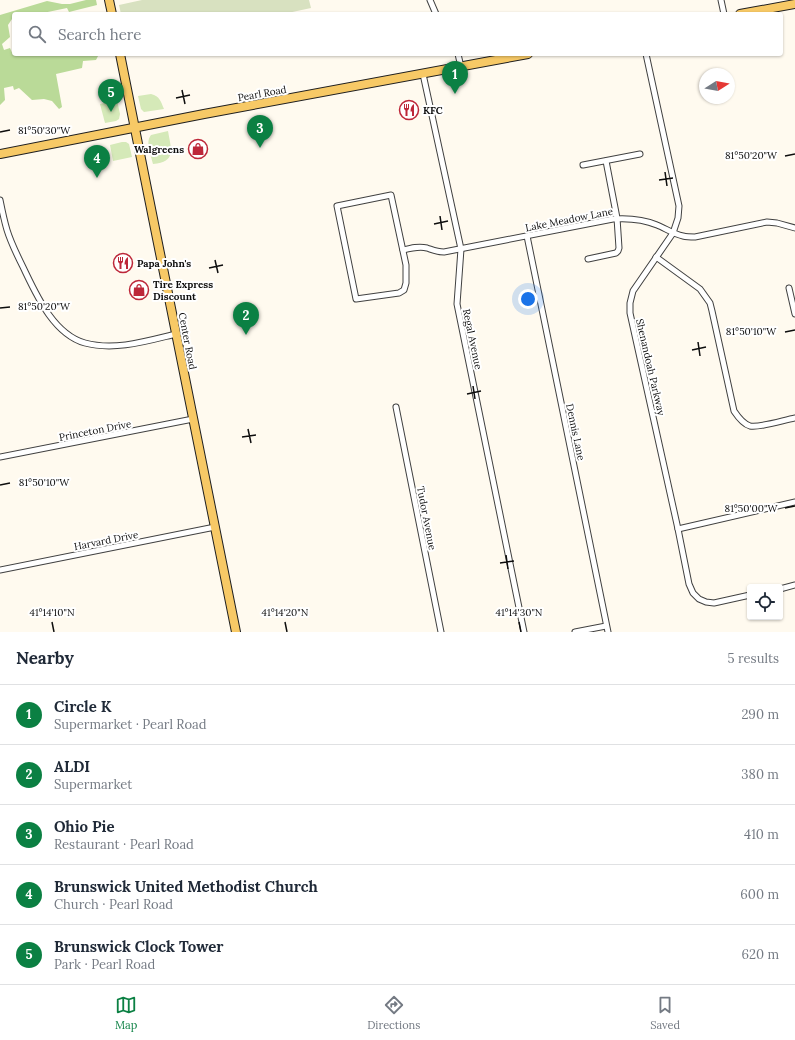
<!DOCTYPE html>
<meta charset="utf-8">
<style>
body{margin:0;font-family:Lora,serif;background:#f2f2f3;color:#1f2937}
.controls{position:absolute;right:12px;bottom:12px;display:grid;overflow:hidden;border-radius:4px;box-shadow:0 1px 3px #0004}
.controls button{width:36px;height:36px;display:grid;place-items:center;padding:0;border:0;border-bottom:1px solid #e0e1e3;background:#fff;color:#1f2937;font:20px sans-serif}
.compass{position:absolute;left:699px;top:68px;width:36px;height:36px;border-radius:50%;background:#fff;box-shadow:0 1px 3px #0004;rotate:79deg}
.you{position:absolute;left:528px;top:299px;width:14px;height:14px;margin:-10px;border:3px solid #fff;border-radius:50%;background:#1a73e8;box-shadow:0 0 0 6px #1a73e833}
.badge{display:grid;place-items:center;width:26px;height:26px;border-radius:50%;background:#0b8043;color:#fff;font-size:13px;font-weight:700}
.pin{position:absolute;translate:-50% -33px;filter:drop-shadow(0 1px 2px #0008)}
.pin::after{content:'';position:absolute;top:21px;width:14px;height:12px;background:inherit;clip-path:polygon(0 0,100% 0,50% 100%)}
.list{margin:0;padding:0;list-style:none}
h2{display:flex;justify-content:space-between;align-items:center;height:52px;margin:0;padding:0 16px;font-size:17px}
h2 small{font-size:13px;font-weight:400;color:#747a83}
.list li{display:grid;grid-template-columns:26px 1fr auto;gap:12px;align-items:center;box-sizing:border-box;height:60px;padding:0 16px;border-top:1px solid #e0e1e3}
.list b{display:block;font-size:15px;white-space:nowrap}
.list p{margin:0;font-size:13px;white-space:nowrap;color:#747a83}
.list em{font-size:13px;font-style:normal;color:#747a83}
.icon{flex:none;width:22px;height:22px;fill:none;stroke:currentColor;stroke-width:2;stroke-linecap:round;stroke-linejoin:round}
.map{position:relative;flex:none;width:795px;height:632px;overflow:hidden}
.search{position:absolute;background:#fff;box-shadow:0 1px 3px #0004;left:12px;right:12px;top:12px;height:44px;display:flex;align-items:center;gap:10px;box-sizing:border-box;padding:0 14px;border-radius:4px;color:#747a83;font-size:15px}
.sheet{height:352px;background:#fff}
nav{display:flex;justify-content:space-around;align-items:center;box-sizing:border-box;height:56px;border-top:1px solid #e0e1e3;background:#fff;font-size:11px;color:#747a83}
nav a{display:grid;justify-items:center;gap:2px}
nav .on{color:#0b8043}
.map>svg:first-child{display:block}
.green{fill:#d5e9b8}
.forest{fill:#bada98}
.cemetery{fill:#d8e1c0}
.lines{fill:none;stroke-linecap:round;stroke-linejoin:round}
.street-casing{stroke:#414141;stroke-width:7}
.primary-casing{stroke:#1f1f1f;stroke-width:10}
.street{stroke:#fff;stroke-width:5}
.primary{stroke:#f7c966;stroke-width:8}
.ticks{fill:none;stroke:#0e0e0e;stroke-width:1.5}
.labels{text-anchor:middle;stroke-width:4;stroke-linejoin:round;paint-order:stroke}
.street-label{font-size:10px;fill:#0e0e0e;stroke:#fff}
.poi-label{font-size:10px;font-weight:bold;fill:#0e0e0e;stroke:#fff;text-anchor:start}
.ticks-label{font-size:10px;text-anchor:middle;fill:#0e0e0e;stroke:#fff;stroke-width:4;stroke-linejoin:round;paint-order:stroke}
</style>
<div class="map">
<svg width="795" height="632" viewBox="0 0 795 632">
<rect width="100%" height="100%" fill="#fffaef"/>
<g class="green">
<path d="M151 94C160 96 161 102 164 109L144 112 141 109 138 96Z"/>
<path d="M117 100 120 114 119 119 116 121 105 123 100 104Z"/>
<path d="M168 131C171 149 177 162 153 164 151 155 145 142 151 135Z"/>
<path d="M122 142H126L129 144 132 157 113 161 110 145Z"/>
</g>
<path class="forest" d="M86 0H96L97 5 69 12 67 8 38 14H14V18L12 19 8 25 10 37 2 44 4 50 10 48 13 55 18 54H99L96 60 83 61 82 68 56 74 62 107 59 109 52 101 44 99 32 100 19 88 14 90 13 86 4 88 5 100 0 105V15L47 1 62 4H70Z"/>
<path class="cemetery" d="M142 0H309L311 8 283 14H121L119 5Z"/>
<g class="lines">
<defs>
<g id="street">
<path d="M430 0 436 14"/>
<path d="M721 0 724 14"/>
<path d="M458 54 461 67"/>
<path d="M646 54 679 206 678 218 673 233 633 291 630 303V313L678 529 689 584 693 593 699 599 706 602 714 603 750 595"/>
<path d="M423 74 461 249 457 304 524 632"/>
<path d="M583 165 640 154"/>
<path d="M391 195 406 265V283L404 290 399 293 356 299 337 206Z"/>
<path d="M0 200C2 210 4 220 7 230 11 243 17 255 23 267 36 294 53 334 85 343 115 351 147 341 176 334"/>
<path d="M527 236 608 632"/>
<path d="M403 250C411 248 419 246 427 248 433 250 437 252 444 252L613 219C628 218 643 219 657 225 665 228 673 234 683 236 687 237 691 237 695 237L767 222 777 223 795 228"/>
<path d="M656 257 700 289 710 303 712 311 734 411C738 417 743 424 750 426 760 428 784 420 795 418"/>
<path d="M588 259 616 253 618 251 619 248 617 218 606 161"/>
<path d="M789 288 795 314"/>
<path d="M396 407 441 632"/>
<path d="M0 457 193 419"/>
<path d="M678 529 795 502"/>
<path d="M0 570 215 527"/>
<path d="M780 589 795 585"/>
<path d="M575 632 606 626"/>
</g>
<g id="primary">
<path d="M109 0 112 14"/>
<path d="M740 14 795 4"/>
<path d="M120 54 236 632"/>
<path d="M0 154 204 114 528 54"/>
</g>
</defs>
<use href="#street" class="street-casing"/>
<use href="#primary" class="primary-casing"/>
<use href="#street" class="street"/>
<use href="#primary" class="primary"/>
</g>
<path class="ticks" d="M182 90 185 104M176 98 190 95M0 132 10 130M785 156 795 154M665 172 667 186M659 180 673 178M440 216 442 230M434 224 448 221M215 260 218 273M209 268 223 265M0 308 10 307M785 332 795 330M698 342 700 356M692 350 706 347M473 386 475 399M467 394 481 391M248 429 251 443M242 437 256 435M0 485 10 483M785 508 795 506M506 555 508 569M500 563 514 561M52 622 54 632M285 622 287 632M519 622 521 632"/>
<defs>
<symbol id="restaurant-ring" viewBox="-11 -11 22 22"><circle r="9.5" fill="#fff" stroke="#bd2739" stroke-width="1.5"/><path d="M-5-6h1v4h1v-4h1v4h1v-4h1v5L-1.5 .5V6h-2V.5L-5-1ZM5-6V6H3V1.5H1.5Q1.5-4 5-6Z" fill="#bd2739"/></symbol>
<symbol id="shop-ring" viewBox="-11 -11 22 22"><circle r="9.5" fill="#fff" stroke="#bd2739" stroke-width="1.5"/><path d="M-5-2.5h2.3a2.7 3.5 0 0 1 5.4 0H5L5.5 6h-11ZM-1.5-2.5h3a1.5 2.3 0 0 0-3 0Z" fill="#bd2739"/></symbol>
</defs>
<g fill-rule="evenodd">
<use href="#restaurant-ring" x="398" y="99" width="22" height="22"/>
<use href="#shop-ring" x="187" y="138" width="22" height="22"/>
<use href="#restaurant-ring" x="112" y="252" width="22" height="22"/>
<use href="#shop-ring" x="128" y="279" width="22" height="22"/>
</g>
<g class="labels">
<g class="street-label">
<text transform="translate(262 93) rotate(-10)" y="4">Pearl Road</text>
<text transform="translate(569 219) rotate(-11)" y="4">Lake Meadow Lane</text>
<text transform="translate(473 339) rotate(78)" y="4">Regal Avenue</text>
<text transform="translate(188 341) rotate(79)" y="4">Center Road</text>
<text transform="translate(651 367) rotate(77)" y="4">Shenandoah Parkway</text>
<text transform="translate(95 430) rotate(-11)" y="4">Princeton Drive</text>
<text transform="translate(576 432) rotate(78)" y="4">Dennis Lane</text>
<text transform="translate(427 518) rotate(79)" y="4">Tudor Avenue</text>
<text transform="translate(106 540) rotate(-11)" y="4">Harvard Drive</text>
</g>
<g class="poi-label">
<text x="423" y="114">KFC</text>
<text x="184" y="153" text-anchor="end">Walgreens</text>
<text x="137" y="267">Papa John's</text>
<text x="153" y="288">Tire Express<tspan x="153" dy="12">Discount</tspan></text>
</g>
</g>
<g class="ticks-label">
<text x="44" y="134">81°50'30"W</text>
<text x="751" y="159">81°50'20"W</text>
<text x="44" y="310">81°50'20"W</text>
<text x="751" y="335">81°50'10"W</text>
<text x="44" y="486">81°50'10"W</text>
<text x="751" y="512">81°50'00"W</text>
<text x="52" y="616">41°14'10"N</text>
<text x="285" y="616">41°14'20"N</text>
<text x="519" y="616">41°14'30"N</text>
</g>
</svg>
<div class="controls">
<button><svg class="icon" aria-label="locate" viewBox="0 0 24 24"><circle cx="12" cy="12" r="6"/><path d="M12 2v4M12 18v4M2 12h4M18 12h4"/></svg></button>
</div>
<svg class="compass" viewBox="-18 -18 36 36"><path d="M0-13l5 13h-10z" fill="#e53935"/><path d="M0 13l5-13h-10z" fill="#747a83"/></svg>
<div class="you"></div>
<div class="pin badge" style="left:455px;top:94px">1</div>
<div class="pin badge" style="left:246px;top:335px">2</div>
<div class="pin badge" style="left:260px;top:148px">3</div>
<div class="pin badge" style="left:97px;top:178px">4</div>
<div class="pin badge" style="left:111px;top:112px">5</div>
<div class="search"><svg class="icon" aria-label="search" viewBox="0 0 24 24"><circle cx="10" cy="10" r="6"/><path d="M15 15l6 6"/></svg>Search here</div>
</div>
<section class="sheet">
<h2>Nearby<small>5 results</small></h2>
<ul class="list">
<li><span class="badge">1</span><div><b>Circle K</b><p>Supermarket · Pearl Road</p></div><em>290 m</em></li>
<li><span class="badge">2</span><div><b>ALDI</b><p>Supermarket</p></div><em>380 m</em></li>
<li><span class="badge">3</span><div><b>Ohio Pie</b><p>Restaurant · Pearl Road</p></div><em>410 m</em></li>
<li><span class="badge">4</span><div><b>Brunswick United Methodist Church</b><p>Church · Pearl Road</p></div><em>600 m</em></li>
<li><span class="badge">5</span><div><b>Brunswick Clock Tower</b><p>Park · Pearl Road</p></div><em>620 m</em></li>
</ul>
</section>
<nav>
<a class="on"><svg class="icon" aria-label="map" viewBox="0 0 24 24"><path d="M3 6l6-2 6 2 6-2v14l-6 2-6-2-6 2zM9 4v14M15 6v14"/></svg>Map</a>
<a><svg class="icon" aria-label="directions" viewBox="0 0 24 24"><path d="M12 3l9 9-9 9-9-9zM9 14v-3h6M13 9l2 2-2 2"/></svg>Directions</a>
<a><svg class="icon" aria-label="saved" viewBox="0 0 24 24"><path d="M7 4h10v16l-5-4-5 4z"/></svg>Saved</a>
</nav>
